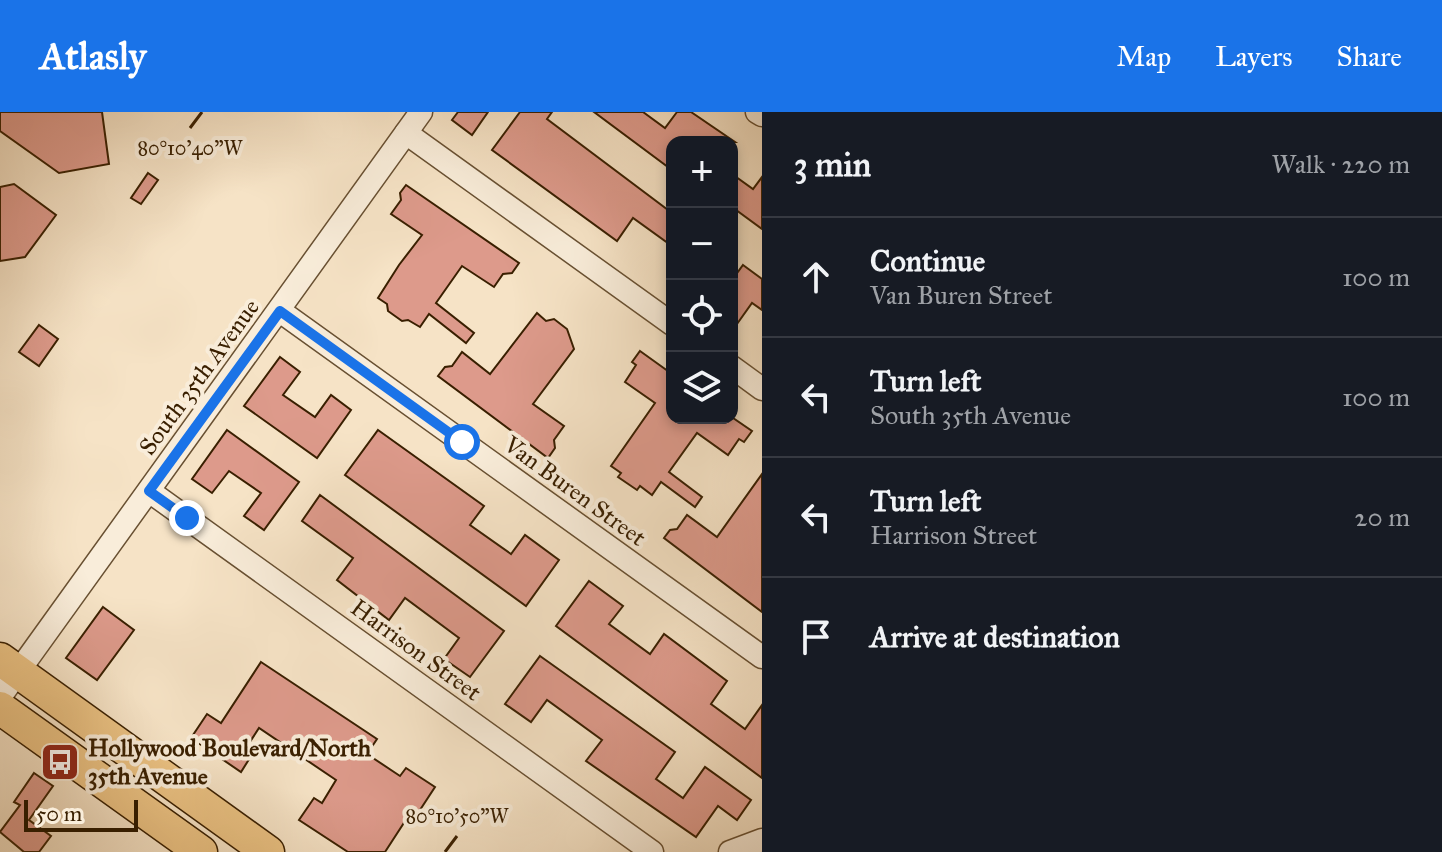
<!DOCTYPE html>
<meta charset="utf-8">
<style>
body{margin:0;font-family:"IM FELL Great Primer",serif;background:#20242c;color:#f1f3f6}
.controls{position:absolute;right:24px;top:24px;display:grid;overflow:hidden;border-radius:16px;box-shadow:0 4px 12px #0003}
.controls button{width:72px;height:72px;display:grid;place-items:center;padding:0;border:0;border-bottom:2px solid #363941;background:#171b24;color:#f1f3f6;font:40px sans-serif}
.scale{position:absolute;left:24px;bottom:20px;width:114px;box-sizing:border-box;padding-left:8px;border:4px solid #391f00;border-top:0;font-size:22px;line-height:28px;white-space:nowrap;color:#391f00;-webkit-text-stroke:6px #f9edda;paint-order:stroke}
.stop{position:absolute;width:24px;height:24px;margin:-18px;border:6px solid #1a73e8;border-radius:50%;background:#fff}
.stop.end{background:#1a73e8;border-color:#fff;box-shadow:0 2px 8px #0008}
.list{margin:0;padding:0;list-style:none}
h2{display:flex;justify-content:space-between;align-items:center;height:104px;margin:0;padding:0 32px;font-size:34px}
h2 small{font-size:26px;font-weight:400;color:#9ea1a6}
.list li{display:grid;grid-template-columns:52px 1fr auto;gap:24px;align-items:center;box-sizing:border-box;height:120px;padding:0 32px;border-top:2px solid #363941}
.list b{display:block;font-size:30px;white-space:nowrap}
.list p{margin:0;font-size:26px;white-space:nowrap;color:#9ea1a6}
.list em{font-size:26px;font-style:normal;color:#9ea1a6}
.icon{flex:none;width:44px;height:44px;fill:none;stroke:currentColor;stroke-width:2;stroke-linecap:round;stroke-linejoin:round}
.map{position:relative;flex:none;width:762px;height:740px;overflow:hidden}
header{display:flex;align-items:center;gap:48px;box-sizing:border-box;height:112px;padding:0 40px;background:#1a73e8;color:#fff}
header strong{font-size:38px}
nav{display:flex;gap:44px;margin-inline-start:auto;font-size:28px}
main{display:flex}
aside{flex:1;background:#171b24}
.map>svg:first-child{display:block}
.building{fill:#dd9a8b;stroke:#391f00;stroke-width:2}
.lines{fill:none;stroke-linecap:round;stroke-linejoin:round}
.minor-casing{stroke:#685032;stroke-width:25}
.highway-casing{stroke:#391f00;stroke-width:35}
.minor{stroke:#f9edda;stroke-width:22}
.highway{stroke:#ebc283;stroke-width:32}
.route{stroke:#1a73e8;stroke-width:10}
.ticks{fill:none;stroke:#391f00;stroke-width:3}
.labels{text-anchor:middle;stroke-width:8;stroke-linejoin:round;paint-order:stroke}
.street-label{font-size:24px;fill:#391f00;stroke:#f9edda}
.poi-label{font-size:24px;font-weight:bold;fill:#391f00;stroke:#f9edda;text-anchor:start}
.ticks-label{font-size:20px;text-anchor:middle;fill:#391f00;stroke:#f9edda;stroke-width:8;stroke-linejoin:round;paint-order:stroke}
</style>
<header>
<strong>Atlasly</strong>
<nav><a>Map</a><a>Layers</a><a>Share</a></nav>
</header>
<main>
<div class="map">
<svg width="762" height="740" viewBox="0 0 762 740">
<rect width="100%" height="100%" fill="#f6e3c6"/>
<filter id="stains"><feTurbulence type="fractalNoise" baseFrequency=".0025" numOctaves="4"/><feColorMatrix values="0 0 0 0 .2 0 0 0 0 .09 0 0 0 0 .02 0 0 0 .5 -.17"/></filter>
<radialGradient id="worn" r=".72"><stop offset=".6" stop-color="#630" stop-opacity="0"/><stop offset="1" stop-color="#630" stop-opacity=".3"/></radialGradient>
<g class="building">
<path d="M0 0H102L109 52 59 61 0 19Z"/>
<path d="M458 0H488L472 23 452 8Z"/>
<path d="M520 0H552L547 7 672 101V134L633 106 617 129 492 38Z"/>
<path d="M594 0H643L665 16 677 0H691L735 30H672V58Z"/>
<path d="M148 61 158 68 141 92 131 86Z"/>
<path d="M732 62 753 77 762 65V117L732 95Z"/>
<path d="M14 72 56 103 25 145 0 149V75Z"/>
<path d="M406 73 519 151 512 161 503 162 494 175 462 154 436 191 474 221 466 231 429 202 420 215 408 208 402 209 388 199 387 192 378 186 399 153 422 123 391 102 401 88 400 81Z"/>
<path d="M743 153 762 167V198L752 191 732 219V168Z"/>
<path d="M537 201 546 209 554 207 567 217 574 237 533 292 564 314 554 328 555 336 548 346 438 264 445 255 452 254 462 240 490 262Z"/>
<path d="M39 213 58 227 39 254 19 240Z"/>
<path d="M640 239 672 262V306H733L752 319 744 330 739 327 728 343 697 321 669 360 702 385 695 395 661 370 652 383 640 374 637 378 618 365 621 361 611 354 655 291 625 270 636 253 632 250Z"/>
<path d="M280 245 300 260 283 283 315 305 331 283 351 298 317 346 244 294Z"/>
<path d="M227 318 299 370 264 418 244 404 261 381 229 359 212 381 192 367Z"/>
<path d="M378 318 484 394 470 413 511 442 525 423 559 448 526 494 345 363Z"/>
<path d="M762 362V500L664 426 670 418 677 417 687 403 717 425Z"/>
<path d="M320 383 504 519 470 565 444 547 459 526 405 486 389 508 337 468 353 446 302 409Z"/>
<path d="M589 469 623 494 609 512 650 542 664 522 727 569 711 592 745 617 762 593V666L556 514Z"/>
<path d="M103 495 134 518 97 568 66 546Z"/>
<path d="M540 544 675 640 656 667 683 686 705 655 751 688 737 708 718 694 696 725 586 649 602 628 547 588 531 610 505 592Z"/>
<path d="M261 550 377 627 367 642 400 664 406 656 435 675 416 704 411 700 385 740H348L299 708 314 686 322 691 336 668 259 616 246 636 253 641 241 660 191 626 207 602 221 611Z"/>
<path d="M34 661 53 674 29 708 51 724 39 740H24L0 720 20 693 14 690Z"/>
</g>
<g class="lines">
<defs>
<g id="minor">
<path d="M757 0 762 3"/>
<path d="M406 21 672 212"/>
<path d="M280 199 762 545"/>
<path d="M732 255 762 277"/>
<path d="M149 379 652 740"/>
<path d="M0 585 421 0"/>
<path d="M730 740 762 728"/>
</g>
<g id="highway">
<path d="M0 547 268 740"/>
<path d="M0 596 201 740"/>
</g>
</defs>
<use href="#minor" class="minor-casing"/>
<use href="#highway" class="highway-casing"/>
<use href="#minor" class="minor"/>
<use href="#highway" class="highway"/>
</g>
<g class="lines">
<path class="route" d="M187 406 149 379 280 199 462 330"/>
</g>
<path class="ticks" d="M190 16 202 0M445 740 457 724"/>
<defs>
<symbol id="bus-square" viewBox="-11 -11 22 22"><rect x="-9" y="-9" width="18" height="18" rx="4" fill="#8f2418" stroke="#f9edda"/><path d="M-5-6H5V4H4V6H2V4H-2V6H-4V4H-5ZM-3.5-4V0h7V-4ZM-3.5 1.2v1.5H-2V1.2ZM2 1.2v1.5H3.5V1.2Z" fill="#fff"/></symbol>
</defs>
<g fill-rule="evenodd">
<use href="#bus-square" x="38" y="628" width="44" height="44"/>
</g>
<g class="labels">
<g class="street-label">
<text transform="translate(199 265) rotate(-54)" y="8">South 35th Avenue</text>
<text transform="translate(575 379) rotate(36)" y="8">Van Buren Street</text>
<text transform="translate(416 538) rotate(36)" y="8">Harrison Street</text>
</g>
<g class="poi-label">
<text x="88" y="644">Hollywood Boulevard/North<tspan x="88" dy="28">35th Avenue</tspan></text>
</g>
</g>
<g class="ticks-label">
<text x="190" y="43">80°10'40"W</text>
<text x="457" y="711">80°10'50"W</text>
</g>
<rect width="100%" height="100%" filter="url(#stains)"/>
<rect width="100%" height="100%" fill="url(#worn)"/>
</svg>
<div class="controls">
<button>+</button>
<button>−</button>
<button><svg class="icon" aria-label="locate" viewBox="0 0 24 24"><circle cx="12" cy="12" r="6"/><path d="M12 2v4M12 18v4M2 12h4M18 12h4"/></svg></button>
<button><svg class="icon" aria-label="layers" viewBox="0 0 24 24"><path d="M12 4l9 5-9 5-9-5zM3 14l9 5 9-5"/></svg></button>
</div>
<div class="scale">50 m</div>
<div class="stop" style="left:462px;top:330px"></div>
<div class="stop end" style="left:187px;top:406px"></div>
</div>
<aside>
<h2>3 min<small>Walk · 220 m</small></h2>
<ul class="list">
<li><svg class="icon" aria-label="ahead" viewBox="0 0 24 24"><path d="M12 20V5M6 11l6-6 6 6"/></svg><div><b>Continue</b><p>Van Buren Street</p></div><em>100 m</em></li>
<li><svg class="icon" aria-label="left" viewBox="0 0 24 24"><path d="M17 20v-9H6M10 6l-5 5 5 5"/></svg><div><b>Turn left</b><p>South 35th Avenue</p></div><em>100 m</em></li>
<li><svg class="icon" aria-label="left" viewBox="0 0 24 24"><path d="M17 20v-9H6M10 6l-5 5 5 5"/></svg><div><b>Turn left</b><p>Harrison Street</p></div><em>20 m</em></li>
<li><svg class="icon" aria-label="arrive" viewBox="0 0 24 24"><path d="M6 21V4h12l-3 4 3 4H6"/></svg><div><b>Arrive at destination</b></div></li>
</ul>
</aside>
</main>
